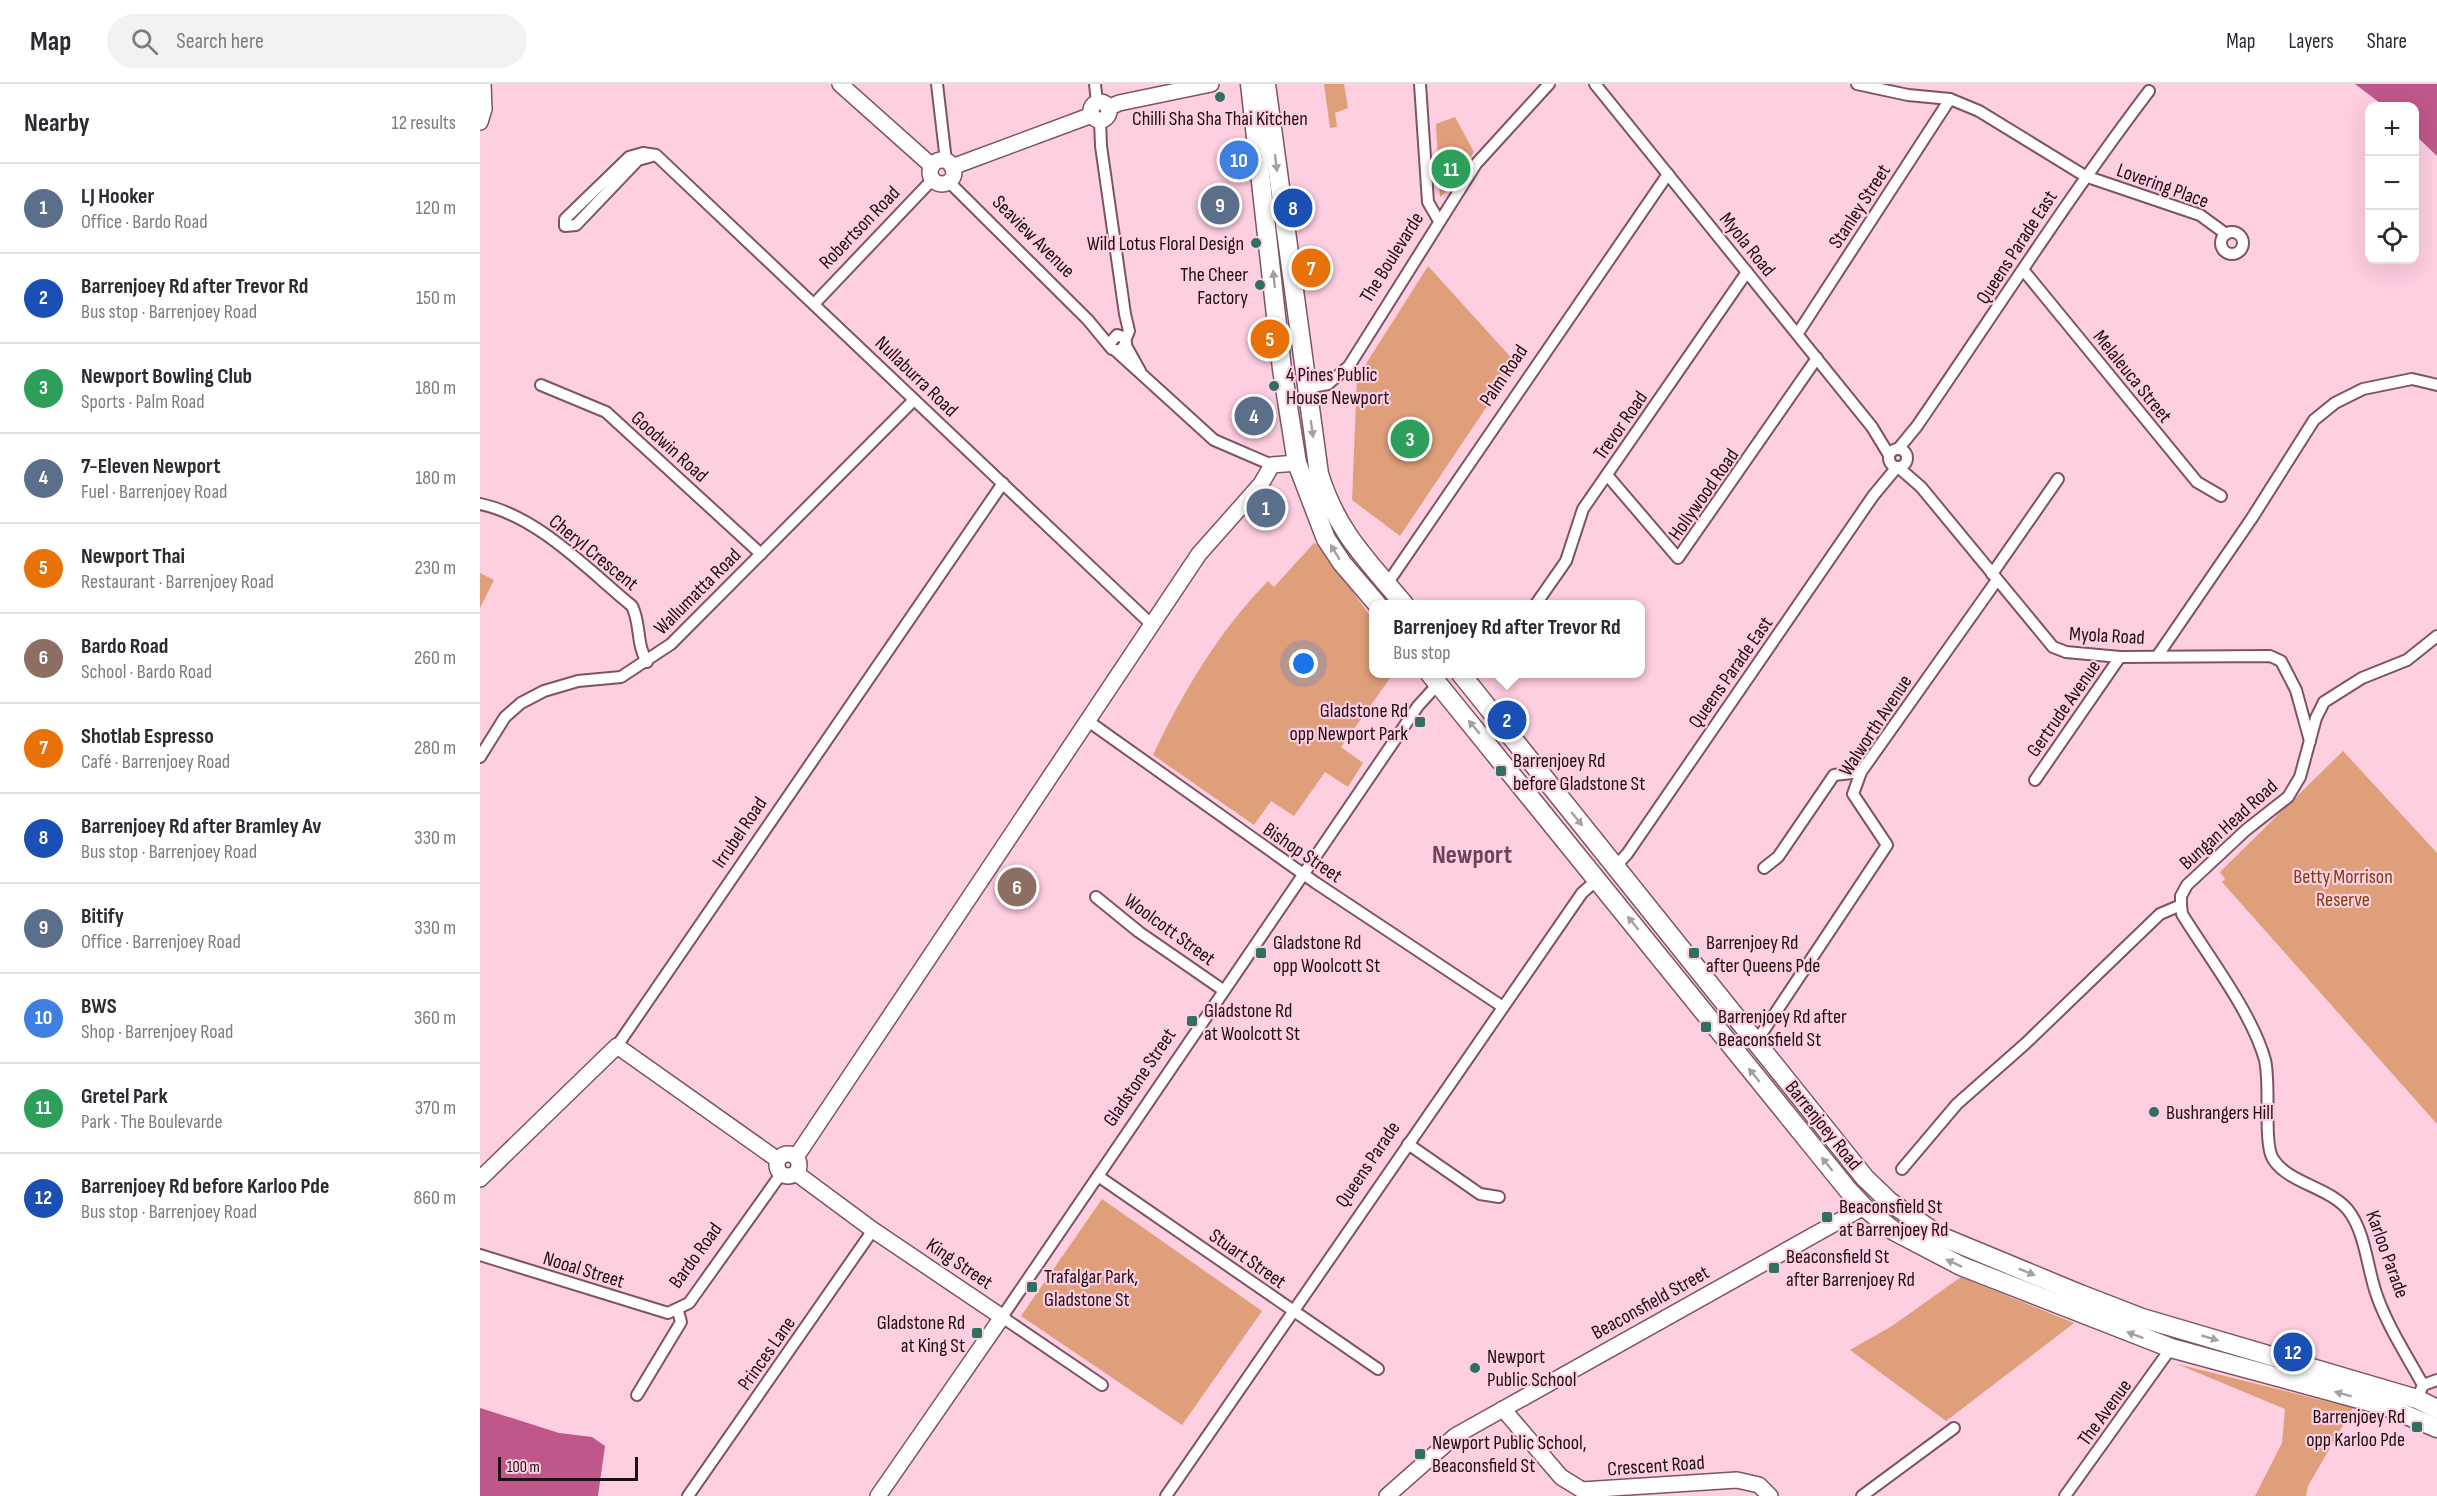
<!DOCTYPE html>
<meta charset="utf-8">
<style>
body{margin:0;font-family:"Sofia Sans Condensed",sans-serif;background:#f2f2f3;color:#2b2b33}
.controls{position:absolute;right:18px;top:18px;display:grid;overflow:hidden;border-radius:12px;box-shadow:0 6px 24px #0002}
.controls button{width:54px;height:54px;display:grid;place-items:center;padding:0;border:0;border-bottom:2px solid #e1e1e2;background:#fff;color:#2b2b33;font:30px sans-serif}
.scale{position:absolute;left:18px;bottom:15px;width:140px;box-sizing:border-box;padding-left:6px;border:3px solid #1e0e15;border-top:0;font-size:16px;line-height:21px;white-space:nowrap;color:#1e0e15;-webkit-text-stroke:4px #fecee1;paint-order:stroke}
.you{position:absolute;left:824px;top:580px;width:21px;height:21px;margin:-15px;border:4px solid #fff;border-radius:50%;background:#1a73e8;box-shadow:0 0 0 9px #1a73e833}
.badge{display:grid;place-items:center;width:39px;height:39px;border-radius:50%;background:#db2777;color:#fff;font-size:20px;font-weight:700}
.pin{position:absolute;translate:-50% -50%;border:3px solid #fff;box-shadow:0 2px 6px #0006}
.popup{position:absolute;left:889px;top:516px;width:276px;height:78px;box-sizing:border-box;display:grid;place-content:center;border-radius:12px;background:#fff;filter:drop-shadow(0 2px 4px #0005);font-size:20px;white-space:nowrap;color:#7c7c81}
.popup b{font-size:22px;color:#2b2b33}
.popup::after{content:'';position:absolute;left:50%;top:100%;margin-left:-12px;border:12px solid transparent;border-top-color:#fff}
.list{margin:0;padding:0;list-style:none}
h2{display:flex;justify-content:space-between;align-items:center;height:78px;margin:0;padding:0 24px;font-size:26px}
h2 small{font-size:20px;font-weight:400;color:#7c7c81}
.list li{display:grid;grid-template-columns:39px 1fr auto;gap:18px;align-items:center;box-sizing:border-box;height:90px;padding:0 24px;border-top:2px solid #e1e1e2}
.list b{display:block;font-size:22px;white-space:nowrap}
.list p{margin:0;font-size:20px;white-space:nowrap;color:#7c7c81}
.list em{font-size:20px;font-style:normal;color:#7c7c81}
.icon{flex:none;width:33px;height:33px;fill:none;stroke:currentColor;stroke-width:2;stroke-linecap:round;stroke-linejoin:round}
.map{position:relative;flex:none;width:1957px;height:1412px;overflow:hidden}
header{display:flex;align-items:center;gap:36px;box-sizing:border-box;height:84px;padding:0 30px;background:#fff;border-bottom:2px solid #e1e1e2}
header strong{font-size:28px}
nav{display:flex;gap:33px;margin-inline-start:auto;font-size:21px}
.search{width:420px;height:54px;background:#f2f2f3;display:flex;align-items:center;gap:15px;box-sizing:border-box;padding:0 21px;border-radius:33px;color:#7c7c81;font-size:22px}
main{display:flex}
aside{flex:1;background:#fff}
.map>svg:first-child{display:block}
.green{fill:#de9f7a}
.water{fill:#c0578a}
.lines{fill:none;stroke-linecap:round;stroke-linejoin:round}
.street-casing{stroke:#7d5466;stroke-width:14}
.secondary-casing{stroke:#7d5466;stroke-width:18}
.primary-casing{stroke:#7d5466;stroke-width:21}
.street{stroke:#fff;stroke-width:10}
.secondary{stroke:#fff;stroke-width:15}
.primary{stroke:#fff;stroke-width:18}
.oneway{fill:#a59fa1}
.poi-dot{fill:#30705e;stroke:#fecee1;stroke-width:2}
.labels{text-anchor:middle;stroke-width:4.5;stroke-linejoin:round;paint-order:stroke}
.poi-label{font-size:20px;fill:#1e0e15;stroke:#fecee1;text-anchor:start}
.street-label{font-size:20px;fill:#1e0e15;stroke:#fecee1}
.park-label{font-size:20px;fill:#7c3d0b;stroke:#fecee1}
.district-label{font-size:26px;font-weight:bold;fill:#6c4455;stroke:#fecee1}
</style>
<header>
<strong>Map</strong>
<div class="search"><svg class="icon" aria-label="search" viewBox="0 0 24 24"><circle cx="10" cy="10" r="6"/><path d="M15 15l6 6"/></svg>Search here</div>
<nav><a>Map</a><a>Layers</a><a>Share</a></nav>
</header>
<main>
<aside>
<h2>Nearby<small>12 results</small></h2>
<ul class="list">
<li><span class="badge" style="background:#5c6f8a">1</span><div><b>LJ Hooker</b><p>Office · Bardo Road</p></div><em>120 m</em></li>
<li><span class="badge" style="background:#1a4fb4">2</span><div><b>Barrenjoey Rd after Trevor Rd</b><p>Bus stop · Barrenjoey Road</p></div><em>150 m</em></li>
<li><span class="badge" style="background:#2e9e5b">3</span><div><b>Newport Bowling Club</b><p>Sports · Palm Road</p></div><em>180 m</em></li>
<li><span class="badge" style="background:#5c6f8a">4</span><div><b>7-Eleven Newport</b><p>Fuel · Barrenjoey Road</p></div><em>180 m</em></li>
<li><span class="badge" style="background:#e8710a">5</span><div><b>Newport Thai</b><p>Restaurant · Barrenjoey Road</p></div><em>230 m</em></li>
<li><span class="badge" style="background:#8d6e63">6</span><div><b>Bardo Road</b><p>School · Bardo Road</p></div><em>260 m</em></li>
<li><span class="badge" style="background:#e8710a">7</span><div><b>Shotlab Espresso</b><p>Café · Barrenjoey Road</p></div><em>280 m</em></li>
<li><span class="badge" style="background:#1a4fb4">8</span><div><b>Barrenjoey Rd after Bramley Av</b><p>Bus stop · Barrenjoey Road</p></div><em>330 m</em></li>
<li><span class="badge" style="background:#5c6f8a">9</span><div><b>Bitify</b><p>Office · Barrenjoey Road</p></div><em>330 m</em></li>
<li><span class="badge" style="background:#3f7fe0">10</span><div><b>BWS</b><p>Shop · Barrenjoey Road</p></div><em>360 m</em></li>
<li><span class="badge" style="background:#2e9e5b">11</span><div><b>Gretel Park</b><p>Park · The Boulevarde</p></div><em>370 m</em></li>
<li><span class="badge" style="background:#1a4fb4">12</span><div><b>Barrenjoey Rd before Karloo Pde</b><p>Bus stop · Barrenjoey Road</p></div><em>860 m</em></li>
</ul>
</aside>
<div class="map">
<svg width="1957" height="1412" viewBox="0 0 1957 1412">
<rect width="100%" height="100%" fill="#fecee1"/>
<g class="green">
<path d="M844 0H864L868 24 855 29 857 43 850 44Z"/>
<path d="M975 33 994 68 971 103 960 113 956 40Z"/>
<path d="M948 182 1036 279 920 452 872 416 877 294Z"/>
<path d="M834 459 841 463 893 536 894 590H913L861 663 883 679 868 703 845 688 814 732 791 717 774 741 673 671C703 608 739 547 788 497L794 503Z"/>
<path d="M0 489 14 496 0 524Z"/>
<path d="M1863 667 1957 769V1040L1742 798 1745 795 1740 788Z"/>
<path d="M622 1115 782 1227 702 1341 541 1232Z"/>
<path d="M1481 1193 1594 1239 1466 1337 1370 1266 1412 1242Z"/>
<path d="M1697 1280 1873 1324 1828 1402 1826 1412H1775L1802 1359 1805 1325Z"/>
</g>
<g class="water">
<path d="M1875 0H1957V72L1935 51 1934 22H1904Z"/>
<path d="M0 1324 79 1349 112 1353 125 1362 118 1412H0Z"/>
</g>
<g class="lines">
<defs>
<g id="street">
<path d="M457 0 466 77"/>
<path d="M615 0 617 19"/>
<path d="M940 0 948 118 959 137"/>
<path d="M1115 0 1392 343 1409 371"/>
<path d="M1377 0 1428 11 1470 15 1499 27 1605 92 1720 131 1746 150"/>
<path d="M620 36 621 62 645 230 649 247 645 257"/>
<path d="M176 71 158 76 96 141 85 142V135L149 73 163 69 176 71 672 541"/>
<path d="M469 98 608 236 632 265 640 267 646 259 643 253 637 251 630 259"/>
<circle cx="1752" cy="159" r="11"/>
<path d="M1544 187 1717 398 1741 412"/>
<path d="M335 219 452 96"/>
<path d="M1318 249 1470 15"/>
<path d="M645 260 660 287"/>
<path d="M635 266 734 356 792 381"/>
<path d="M61 301 126 328 281 470"/>
<path d="M827 304 848 300 869 282 996 80 1069 0"/>
<path d="M1419 364 1437 342C1514 230 1587 115 1669 7"/>
<circle cx="1418" cy="374" r="9"/>
<path d="M1418 383 1441 403 1573 563 1586 568 1640 573 1790 572 1801 577 1816 606 1830 657"/>
<path d="M1127 391 1198 474 1337 274"/>
<path d="M0 420C58 432 107 485 152 522 161 540 156 560 167 578"/>
<path d="M1512 490 1578 395"/>
<path d="M907 500 1188 90"/>
<path d="M1056 520 1086 477 1103 425 1267 188"/>
<path d="M1678 571 1772 434 1834 336 1855 319 1883 305 1932 295 1957 301"/>
<path d="M608 637 836 799 1023 923"/>
<path d="M0 673 25 633 41 619 64 607 98 597 141 593 191 560 434 316"/>
<path d="M1555 696 1640 573"/>
<path d="M1135 783 1147 770 1393 412 1417 383"/>
<path d="M1284 784 1298 773 1354 691 1381 688"/>
<path d="M616 813 659 848 743 906"/>
<path d="M1701 821 1702 830C1728 872 1772 929 1785 976 1791 1001 1783 1059 1793 1075 1808 1099 1849 1103 1868 1126 1886 1149 1887 1185 1897 1212 1908 1243 1927 1272 1943 1301L1937 1315"/>
<path d="M1276 958 1407 761 1373 710 1381 688 1517 496"/>
<path d="M137 962 523 399"/>
<path d="M928 1060 1000 1110 1019 1113"/>
<path d="M1422 1085 1477 1020 1545 960 1680 830 1701 821V812L1707 801 1766 746 1808 713 1820 693 1836 634 1844 618 1882 594 1927 576 1957 552"/>
<path d="M618 1092 898 1285"/>
<path d="M0 1171 188 1229 209 1219 301 1090"/>
<path d="M622 1301 522 1233 938 622 958 600"/>
<path d="M1943 1301 1957 1296"/>
<path d="M157 1311 201 1238 198 1227"/>
<path d="M208 1412 393 1146"/>
<path d="M686 1412 1102 809 1118 795"/>
<path d="M1382 1412 1474 1344"/>
<path d="M1585 1412 1691 1264"/>
</g>
<g id="secondary">
<path d="M360 0 452 82"/>
<circle cx="620" cy="27" r="9"/>
<path d="M628 24 639 19 731 0"/>
<path d="M0 38 4 25 3 0"/>
<circle cx="462" cy="88" r="12"/>
<path d="M472 83 612 31"/>
<circle cx="308" cy="1081" r="11"/>
<path d="M316 1073 719 470 781 400 792 381 817 379"/>
<path d="M316 1089 393 1146 522 1233 398 1412"/>
<path d="M0 1095 137 962 298 1076"/>
<path d="M1023 1325 1081 1393 1102 1406 1257 1396 1279 1401 1290 1412"/>
<path d="M907 1412 975 1352 1384 1123"/>
</g>
<g id="primary">
<path d="M770 0 802 285 817 379 846 455 862 479 897 520"/>
<path d="M786 0 839 390C857 448 887 476 924 520"/>
<path d="M950 590 1368 1106 1384 1123 1414 1147 1481 1182 1691 1264 1905 1322 1957 1344"/>
<path d="M981 590 1385 1094 1410 1118 1460 1152 1600 1210 1662 1234 1937 1315 1957 1325"/>
</g>
</defs>
<use href="#street" class="street-casing"/>
<use href="#secondary" class="secondary-casing"/>
<use href="#primary" class="primary-casing"/>
<use href="#street" class="street"/>
<use href="#secondary" class="secondary"/>
<use href="#primary" class="primary"/>
</g>
<defs><path id="oneway-solid" d="M-6-.8H1V-3.2L6.5 0L1 3.2V.8H-6Z" transform="scale(1.5)"/></defs>
<g class="oneway">
<use href="#oneway-solid" transform="translate(796 79) rotate(83)"/>
<use href="#oneway-solid" transform="translate(794 195) rotate(-96)"/>
<use href="#oneway-solid" transform="translate(832 345) rotate(82)"/>
<use href="#oneway-solid" transform="translate(855 468) rotate(-122)"/>
<use href="#oneway-solid" transform="translate(994 643) rotate(-130)"/>
<use href="#oneway-solid" transform="translate(1097 735) rotate(51)"/>
<use href="#oneway-solid" transform="translate(1153 839) rotate(-129)"/>
<use href="#oneway-solid" transform="translate(1274 991) rotate(-129)"/>
<use href="#oneway-solid" transform="translate(1347 1080) rotate(-129)"/>
<use href="#oneway-solid" transform="translate(1474 1179) rotate(-155)"/>
<use href="#oneway-solid" transform="translate(1547 1188) rotate(22)"/>
<use href="#oneway-solid" transform="translate(1655 1251) rotate(-159)"/>
<use href="#oneway-solid" transform="translate(1730 1254) rotate(16)"/>
<use href="#oneway-solid" transform="translate(1863 1310) rotate(-165)"/>
</g>
<g class="poi-dot">
<circle cx="740" cy="13" r="6"/>
<circle cx="776" cy="159" r="6"/>
<circle cx="780" cy="201" r="6"/>
<circle cx="794" cy="302" r="6"/>
<rect x="934" y="632" width="12" height="12" rx="3"/>
<rect x="1015" y="681" width="12" height="12" rx="3"/>
<rect x="775" y="863" width="12" height="12" rx="3"/>
<rect x="1208" y="863" width="12" height="12" rx="3"/>
<rect x="706" y="931" width="12" height="12" rx="3"/>
<rect x="1220" y="937" width="12" height="12" rx="3"/>
<circle cx="1674" cy="1028" r="6"/>
<rect x="1341" y="1127" width="12" height="12" rx="3"/>
<rect x="1288" y="1178" width="12" height="12" rx="3"/>
<rect x="546" y="1197" width="12" height="12" rx="3"/>
<rect x="491" y="1243" width="12" height="12" rx="3"/>
<circle cx="995" cy="1284" r="6"/>
<rect x="1931" y="1337" width="12" height="12" rx="3"/>
<rect x="934" y="1364" width="12" height="12" rx="3"/>
</g>
<g class="labels">
<g class="poi-label">
<text x="740" y="41" text-anchor="middle">Chilli Sha Sha Thai Kitchen</text>
<text x="764" y="166" text-anchor="end">Wild Lotus Floral Design</text>
<text x="768" y="197" text-anchor="end">The Cheer<tspan x="768" dy="23">Factory</tspan></text>
<text x="806" y="297">4 Pines Public<tspan x="806" dy="23">House Newport</tspan></text>
<text x="928" y="633" text-anchor="end">Gladstone Rd<tspan x="928" dy="23">opp Newport Park</tspan></text>
<text x="1033" y="683">Barrenjoey Rd<tspan x="1033" dy="23">before Gladstone St</tspan></text>
<text x="793" y="865">Gladstone Rd<tspan x="793" dy="23">opp Woolcott St</tspan></text>
<text x="1226" y="865">Barrenjoey Rd<tspan x="1226" dy="23">after Queens Pde</tspan></text>
<text x="724" y="933">Gladstone Rd<tspan x="724" dy="23">at Woolcott St</tspan></text>
<text x="1238" y="939">Barrenjoey Rd after<tspan x="1238" dy="23">Beaconsfield St</tspan></text>
<text x="1686" y="1035">Bushrangers Hill</text>
<text x="1359" y="1129">Beaconsfield St<tspan x="1359" dy="23">at Barrenjoey Rd</tspan></text>
<text x="1306" y="1179">Beaconsfield St<tspan x="1306" dy="23">after Barrenjoey Rd</tspan></text>
<text x="564" y="1199">Trafalgar Park,<tspan x="564" dy="23">Gladstone St</tspan></text>
<text x="485" y="1245" text-anchor="end">Gladstone Rd<tspan x="485" dy="23">at King St</tspan></text>
<text x="1007" y="1279">Newport<tspan x="1007" dy="23">Public School</tspan></text>
<text x="1925" y="1339" text-anchor="end">Barrenjoey Rd<tspan x="1925" dy="23">opp Karloo Pde</tspan></text>
<text x="952" y="1365">Newport Public School,<tspan x="952" dy="23">Beaconsfield St</tspan></text>
</g>
<g class="street-label">
<text transform="translate(1683 101) rotate(20)" y="7">Lovering Place</text>
<text transform="translate(1379 122) rotate(-57)" y="7">Stanley Street</text>
<text transform="translate(379 143) rotate(-46)" y="7">Robertson Road</text>
<text transform="translate(554 152) rotate(45)" y="7">Seaview Avenue</text>
<text transform="translate(1268 160) rotate(51)" y="7">Myola Road</text>
<text transform="translate(1536 163) rotate(-57)" y="7">Queens Parade East</text>
<text transform="translate(911 173) rotate(-58)" y="7">The Boulevarde</text>
<text transform="translate(1023 291) rotate(-56)" y="7">Palm Road</text>
<text transform="translate(437 292) rotate(44)" y="7">Nullaburra Road</text>
<text transform="translate(1653 292) rotate(51)" y="7">Melaleuca Street</text>
<text transform="translate(1140 341) rotate(-55)" y="7">Trevor Road</text>
<text transform="translate(190 362) rotate(42)" y="7">Goodwin Road</text>
<text transform="translate(1223 410) rotate(-55)" y="7">Hollywood Road</text>
<text transform="translate(114 468) rotate(39)" y="7">Cheryl Crescent</text>
<text transform="translate(217 507) rotate(-45)" y="7">Wallumatta Road</text>
<text transform="translate(1627 551) rotate(3)" y="7">Myola Road</text>
<text transform="translate(1250 588) rotate(-55)" y="7">Queens Parade East</text>
<text transform="translate(1583 624) rotate(-55)" y="7">Gertrude Avenue</text>
<text transform="translate(1395 641) rotate(-57)" y="7">Walworth Avenue</text>
<text transform="translate(1748 740) rotate(-42)" y="7">Bungan Head Road</text>
<text transform="translate(259 748) rotate(-56)" y="7">Irrubel Road</text>
<text transform="translate(823 768) rotate(34)" y="7">Bishop Street</text>
<text transform="translate(690 845) rotate(36)" y="7">Woolcott Street</text>
<text transform="translate(659 993) rotate(-56)" y="7">Gladstone Street</text>
<text transform="translate(1344 1041) rotate(51)" y="7">Barrenjoey Road</text>
<text transform="translate(887 1080) rotate(-56)" y="7">Queens Parade</text>
<text transform="translate(1908 1170) rotate(70)" y="7">Karloo Parade</text>
<text transform="translate(215 1171) rotate(-54)" y="7">Bardo Road</text>
<text transform="translate(768 1174) rotate(35)" y="7">Stuart Street</text>
<text transform="translate(480 1179) rotate(34)" y="7">King Street</text>
<text transform="translate(104 1185) rotate(17)" y="7">Nooal Street</text>
<text transform="translate(1170 1218) rotate(-29)" y="7">Beaconsfield Street</text>
<text transform="translate(286 1269) rotate(-55)" y="7">Princes Lane</text>
<text transform="translate(1624 1328) rotate(-54)" y="7">The Avenue</text>
<text transform="translate(1176 1381) rotate(-4)" y="7">Crescent Road</text>
</g>
<g class="park-label">
<text x="1863" y="799">Betty Morrison<tspan x="1863" dy="23">Reserve</tspan></text>
</g>
<g class="district-label">
<text x="992" y="779">Newport</text>
</g>
</g>
</svg>
<div class="controls">
<button>+</button>
<button>−</button>
<button><svg class="icon" aria-label="locate" viewBox="0 0 24 24"><circle cx="12" cy="12" r="6"/><path d="M12 2v4M12 18v4M2 12h4M18 12h4"/></svg></button>
</div>
<div class="scale">100 m</div>
<div class="you"></div>
<div class="pin badge" style="left:786px;top:424px;background:#5c6f8a">1</div>
<div class="pin badge" style="left:1027px;top:636px;background:#1a4fb4">2</div>
<div class="popup"><b>Barrenjoey Rd after Trevor Rd</b>Bus stop</div>
<div class="pin badge" style="left:930px;top:355px;background:#2e9e5b">3</div>
<div class="pin badge" style="left:774px;top:332px;background:#5c6f8a">4</div>
<div class="pin badge" style="left:790px;top:255px;background:#e8710a">5</div>
<div class="pin badge" style="left:537px;top:803px;background:#8d6e63">6</div>
<div class="pin badge" style="left:831px;top:184px;background:#e8710a">7</div>
<div class="pin badge" style="left:813px;top:124px;background:#1a4fb4">8</div>
<div class="pin badge" style="left:740px;top:121px;background:#5c6f8a">9</div>
<div class="pin badge" style="left:759px;top:76px;background:#3f7fe0">10</div>
<div class="pin badge" style="left:971px;top:85px;background:#2e9e5b">11</div>
<div class="pin badge" style="left:1813px;top:1268px;background:#1a4fb4">12</div>
</div>
</main>
